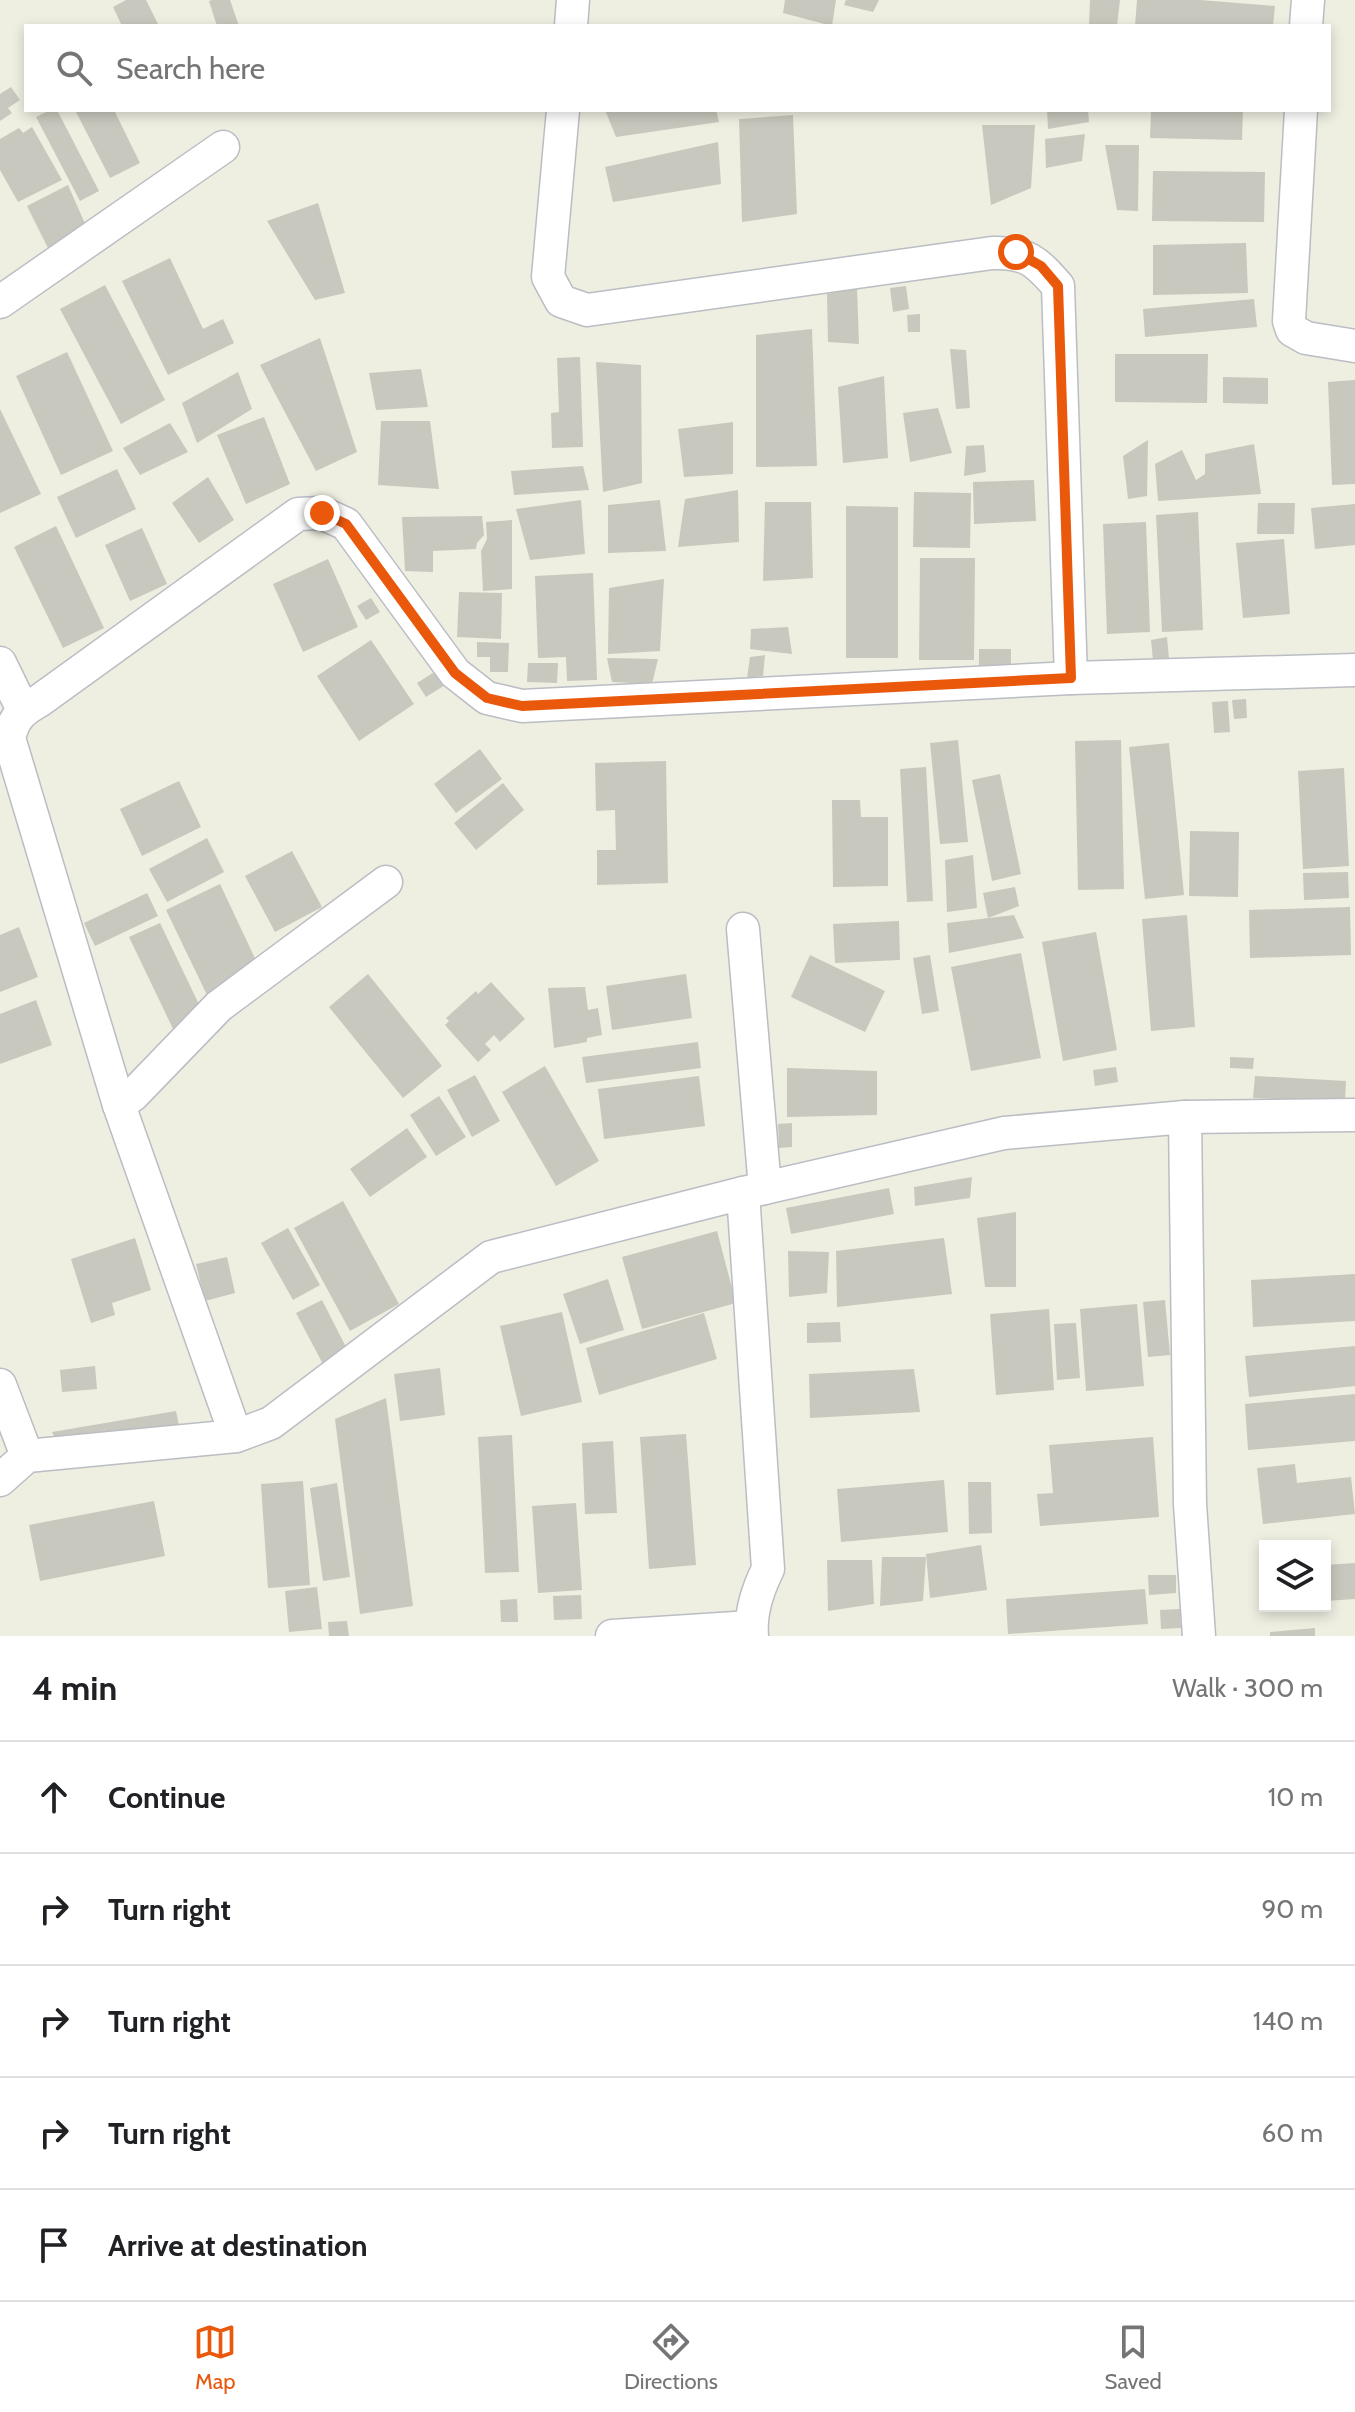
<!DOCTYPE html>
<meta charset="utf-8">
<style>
body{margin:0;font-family:Cabin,sans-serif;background:#f6f6f6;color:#202124}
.controls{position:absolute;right:24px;bottom:24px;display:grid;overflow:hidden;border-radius:0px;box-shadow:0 4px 12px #0003}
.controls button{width:72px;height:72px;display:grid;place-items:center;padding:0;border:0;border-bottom:2px solid #e0e0e0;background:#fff;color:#202124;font:40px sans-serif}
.stop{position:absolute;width:24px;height:24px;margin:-18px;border:6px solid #ea580c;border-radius:50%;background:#fff}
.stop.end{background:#ea580c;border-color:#fff;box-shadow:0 2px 8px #0008}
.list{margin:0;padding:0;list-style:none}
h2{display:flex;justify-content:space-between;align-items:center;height:104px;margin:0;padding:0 32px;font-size:34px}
h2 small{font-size:26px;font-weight:400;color:#757577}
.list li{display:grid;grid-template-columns:52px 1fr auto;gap:24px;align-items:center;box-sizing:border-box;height:112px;padding:0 32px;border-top:2px solid #e0e0e0}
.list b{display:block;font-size:30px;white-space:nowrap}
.list em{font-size:26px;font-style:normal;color:#757577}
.icon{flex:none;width:44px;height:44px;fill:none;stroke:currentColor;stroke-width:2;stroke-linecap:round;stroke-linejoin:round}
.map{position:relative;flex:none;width:1355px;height:1636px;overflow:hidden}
.search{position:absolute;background:#fff;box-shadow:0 4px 12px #0003;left:24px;right:24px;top:24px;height:88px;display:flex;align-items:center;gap:20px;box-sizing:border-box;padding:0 28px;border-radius:0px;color:#757577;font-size:30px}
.sheet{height:664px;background:#fff}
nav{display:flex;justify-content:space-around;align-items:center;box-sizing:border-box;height:112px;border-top:2px solid #e0e0e0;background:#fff;font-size:22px;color:#757577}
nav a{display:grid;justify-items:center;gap:4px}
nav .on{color:#ea580c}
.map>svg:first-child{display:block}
.building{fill:#c9c8be}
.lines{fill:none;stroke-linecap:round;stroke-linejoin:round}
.minor-casing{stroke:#bbbdc4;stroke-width:35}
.minor{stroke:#fff;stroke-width:32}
.route{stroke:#ea580c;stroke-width:10}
</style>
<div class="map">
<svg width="1355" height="1636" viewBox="0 0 1355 1636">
<rect width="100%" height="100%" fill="#eeeee1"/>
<g class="building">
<path d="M126 0H146L159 26H122L113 7Z"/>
<path d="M212 0H230L239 26H217L209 1Z"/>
<path d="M785 0H836L832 26 783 13Z"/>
<path d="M846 0H879L873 12 844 5Z"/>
<path d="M1090 0H1120L1117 26H1089Z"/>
<path d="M1137 0H1200L1275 6 1273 26H1135Z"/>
<path d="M11 87 20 100 8 108 12 113 0 121V94Z"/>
<path d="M50 110H57L99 191 80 201 36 117Z"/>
<path d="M75 110H114L140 163 110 178Z"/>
<path d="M605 110H716L719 122 616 137Z"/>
<path d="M1047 110H1088L1089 122 1048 129Z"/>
<path d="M1151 110H1243L1242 140 1150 138Z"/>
<path d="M793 115 797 214 742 222 739 119Z"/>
<path d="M982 125H1035L1031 188 991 205Z"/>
<path d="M32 127 62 180 18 202 0 170V139L19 128 23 133Z"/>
<path d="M1085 134 1082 161 1046 168 1045 139Z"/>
<path d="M718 142 721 184 613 202 605 167Z"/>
<path d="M1105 145H1139L1138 211 1117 210Z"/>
<path d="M1153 171 1265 172 1264 222 1152 221Z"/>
<path d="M68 185 86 226 48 248 27 206Z"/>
<path d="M318 203 345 293 315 300 267 221Z"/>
<path d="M1246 243 1248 293 1153 295V245Z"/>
<path d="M170 258 203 329 223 319 234 343 168 375 122 281Z"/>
<path d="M105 285 165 400 121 424 60 309Z"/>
<path d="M906 286 909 309 893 312 890 288Z"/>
<path d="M857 288 859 344 828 342 827 294Z"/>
<path d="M1254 299 1257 327 1145 337 1143 309Z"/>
<path d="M920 314V332H908L907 315Z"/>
<path d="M812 329 817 466 756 467V335Z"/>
<path d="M320 338 357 452 316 471 260 365Z"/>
<path d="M950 349 966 350 970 408 956 409Z"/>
<path d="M67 352 113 451 61 475 16 376Z"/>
<path d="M1115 354H1208L1207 403 1115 402Z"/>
<path d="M580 357 583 447 552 448 551 413 559 412 557 358Z"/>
<path d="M596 362 641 365 642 483 603 492Z"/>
<path d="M421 369 428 407 376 410 369 373Z"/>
<path d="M238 372 252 409 197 443 182 403Z"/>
<path d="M884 376 888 458 843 463 838 387Z"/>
<path d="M1223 377 1268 378V404L1223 403Z"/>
<path d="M1355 380V484L1332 485 1328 382Z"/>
<path d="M938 408 952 453 910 462 903 413Z"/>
<path d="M0 409 41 494 0 513Z"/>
<path d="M264 417 290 484 246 504 217 435Z"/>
<path d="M381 421H430L439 489 378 485Z"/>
<path d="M733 422V474L684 477 678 429Z"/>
<path d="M170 423 188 452 140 475 123 448Z"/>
<path d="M1148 440 1147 496 1128 499 1123 456Z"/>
<path d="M1254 444 1261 494 1158 501 1155 464 1182 450 1196 480 1205 474V454Z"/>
<path d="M984 445 986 472 964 476 966 446Z"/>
<path d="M583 466 589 490 514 495 511 471Z"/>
<path d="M117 469 136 509 76 538 57 497Z"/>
<path d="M208 477 234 520 199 543 172 503Z"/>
<path d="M1034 480 1036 521 974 524 973 482Z"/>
<path d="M738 490 739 542 678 547 685 499Z"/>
<path d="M914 492 971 493 970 548 913 547Z"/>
<path d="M581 500 585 554 530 560 516 509Z"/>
<path d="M660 500 666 551 608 553V505Z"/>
<path d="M765 502H811L813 578 763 581Z"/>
<path d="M1258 503H1295L1294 534H1257Z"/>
<path d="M1355 504V545L1315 549 1311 508Z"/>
<path d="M846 506 898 507V658H846Z"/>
<path d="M1198 512 1203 630 1162 632 1156 515Z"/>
<path d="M482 516 484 535 477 543 476 549 433 551V572L405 571 402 517Z"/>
<path d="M512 520V589L483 591 481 551 487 539 486 522Z"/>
<path d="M1146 522 1150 632 1107 634 1103 524Z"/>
<path d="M56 526 104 628 63 648 14 547Z"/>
<path d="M142 528 167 584 130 601 105 545Z"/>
<path d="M1284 539 1290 614 1243 618 1236 543Z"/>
<path d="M920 558H975L974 660H919Z"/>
<path d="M328 559 358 627 303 652 273 584Z"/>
<path d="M593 573 597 680 567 681 566 657 538 658 535 576Z"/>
<path d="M664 579 660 651 608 654 609 588Z"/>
<path d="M459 592 502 593 501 639 457 637Z"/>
<path d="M371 598 380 612 366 620 357 606Z"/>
<path d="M788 627 792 654 750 649 751 629Z"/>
<path d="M1167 637 1169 659 1153 661 1151 640Z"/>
<path d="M371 640 414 704 359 741 317 676Z"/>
<path d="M477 642 509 643 508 672H490V657H477Z"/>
<path d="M979 649H1011V665L979 666Z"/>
<path d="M765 655 763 676 747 678 750 657Z"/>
<path d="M607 658 658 659 652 684 612 682Z"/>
<path d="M528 663H558L557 683 527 682Z"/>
<path d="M436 671 445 685 426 697 417 683Z"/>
<path d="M1246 699 1247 718 1234 719 1232 700Z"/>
<path d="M1228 701 1230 732 1214 733 1212 702Z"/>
<path d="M958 740 968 842 940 844 930 743Z"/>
<path d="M1121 740 1124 889 1078 890 1075 741Z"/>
<path d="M1169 743 1184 895 1145 899 1129 747Z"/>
<path d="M480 749 502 779 456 813 434 784Z"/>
<path d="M666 761 668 883 597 885V850H616L615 810 596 811 595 763Z"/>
<path d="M926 767 933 901 907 902 900 769Z"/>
<path d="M1344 768 1349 866 1303 869 1298 771Z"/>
<path d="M1000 774 1021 874 992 881 972 780Z"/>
<path d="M179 781 201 827 142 856 120 809Z"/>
<path d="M503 783 524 810 476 850 454 823Z"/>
<path d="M832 800H860L861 817H888V886L833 887Z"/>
<path d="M1190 831 1239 832 1238 897 1189 896Z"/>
<path d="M207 838 224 872 167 902 149 869Z"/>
<path d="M292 851 322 907 275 932 245 876Z"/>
<path d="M973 855 977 908 947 912 945 860Z"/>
<path d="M1348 872 1349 898 1304 900 1303 873Z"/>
<path d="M220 884 260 969 207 995 166 910Z"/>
<path d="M1015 887 1019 906 988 918 983 893Z"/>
<path d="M147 893 158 916 95 946 84 923Z"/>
<path d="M1350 907 1351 955 1250 958 1249 910Z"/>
<path d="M1014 915 1024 938 949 953 947 923Z"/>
<path d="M1187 915 1195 1027 1151 1031 1142 919Z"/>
<path d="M899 921 900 960 835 963 833 924Z"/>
<path d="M160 923 206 1019 175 1033 129 937Z"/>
<path d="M19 927 38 977 0 992V935Z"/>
<path d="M1096 932 1117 1050 1063 1061 1042 942Z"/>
<path d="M1021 953 1041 1058 971 1071 951 967Z"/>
<path d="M810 955 885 991 865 1032 791 997Z"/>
<path d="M930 955 939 1011 922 1014 913 958Z"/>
<path d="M368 974 442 1066 403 1098 329 1007Z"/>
<path d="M686 974 692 1018 612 1030 606 986Z"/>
<path d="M491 982 525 1019 500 1042 494 1035 485 1044 491 1050 478 1062 445 1025 449 1021 446 1018 476 991 478 994Z"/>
<path d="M585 987 588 1010 598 1008 602 1035 587 1038V1042L554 1048 548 988Z"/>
<path d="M36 1000 52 1045 0 1064V1014Z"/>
<path d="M698 1042 701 1068 586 1083 582 1057Z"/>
<path d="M1230 1057 1254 1058 1253 1069 1230 1068Z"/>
<path d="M545 1066 599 1161 556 1186 502 1092Z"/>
<path d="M1116 1067 1118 1082 1095 1086 1093 1070Z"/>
<path d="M787 1068 877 1071V1115L787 1117Z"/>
<path d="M475 1075 500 1121 472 1137 447 1090Z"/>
<path d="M699 1076 705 1126 604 1139 598 1089Z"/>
<path d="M1255 1076 1346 1081 1345 1102 1253 1098Z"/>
<path d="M439 1096 466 1137 436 1156 410 1115Z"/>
<path d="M792 1123V1147L779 1148 778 1124Z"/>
<path d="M407 1128 427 1157 370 1197 350 1169Z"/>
<path d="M972 1177 970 1198 915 1206 914 1187Z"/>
<path d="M889 1188 894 1214 791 1234 786 1208Z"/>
<path d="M343 1201 399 1304 350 1331 294 1228Z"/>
<path d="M1016 1212V1287H985L977 1218Z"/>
<path d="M288 1228 320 1285 293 1300 261 1243Z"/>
<path d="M717 1231 736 1303 642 1329 622 1257Z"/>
<path d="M135 1238 151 1290 112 1303 115 1315 91 1323 71 1259Z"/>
<path d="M944 1238 952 1294 837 1307 836 1251Z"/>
<path d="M788 1251 829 1252 827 1293 789 1297Z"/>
<path d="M227 1257 235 1293 205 1301 196 1264Z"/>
<path d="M1355 1274V1321L1253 1327 1251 1280Z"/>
<path d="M608 1279 624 1330 580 1344 563 1294Z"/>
<path d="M322 1300 349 1353 324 1366 296 1313Z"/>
<path d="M1165 1300 1170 1355 1148 1357 1143 1302Z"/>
<path d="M1137 1304 1144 1386 1086 1391 1080 1309Z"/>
<path d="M1049 1309 1054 1390 996 1395 990 1314Z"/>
<path d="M562 1312 582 1402 521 1416 500 1326Z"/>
<path d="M704 1313 717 1359 599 1395 586 1348Z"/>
<path d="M840 1322 841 1342 807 1343V1323Z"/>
<path d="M1076 1323 1080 1378 1057 1380 1054 1324Z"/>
<path d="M1355 1346V1386L1249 1397 1245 1356Z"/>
<path d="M95 1366 97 1389 62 1392 60 1370Z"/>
<path d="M440 1368 445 1415 400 1421 394 1374Z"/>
<path d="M914 1369 920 1412 810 1418 809 1374Z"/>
<path d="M1355 1394V1441L1248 1450 1245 1404Z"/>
<path d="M386 1398 413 1606 360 1614 335 1419Z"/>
<path d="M176 1411 180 1430 61 1450 52 1432Z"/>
<path d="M686 1434 696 1565 649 1569 640 1437Z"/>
<path d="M512 1435 519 1572 485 1573 478 1437Z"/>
<path d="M1153 1437 1159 1517 1040 1526 1037 1494 1053 1493 1049 1445Z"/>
<path d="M613 1441 617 1513 585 1514 582 1443Z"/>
<path d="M1295 1464 1297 1483 1351 1477 1355 1514 1263 1524 1257 1468Z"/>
<path d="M944 1480 948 1532 841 1542 837 1489Z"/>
<path d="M303 1481 310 1585 268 1588 261 1484Z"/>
<path d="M968 1482H991L992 1533 969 1534Z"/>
<path d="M337 1483 350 1577 323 1581 310 1488Z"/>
<path d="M154 1501 165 1556 40 1581 29 1525Z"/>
<path d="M576 1503 582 1590 538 1593 532 1506Z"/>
<path d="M981 1545 987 1590 930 1598 926 1554Z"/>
<path d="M882 1557H926L923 1601 880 1606Z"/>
<path d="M827 1560H872L874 1604 828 1611Z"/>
<path d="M1355 1563V1599L1325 1601V1565Z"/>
<path d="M1148 1575H1176V1593L1149 1595Z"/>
<path d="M317 1587 322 1629 289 1632 285 1591Z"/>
<path d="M1145 1589 1148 1624 1008 1634 1006 1599Z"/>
<path d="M581 1595 582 1619 554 1620 553 1596Z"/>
<path d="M517 1599 518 1622H501L500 1600Z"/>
<path d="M1180 1609 1181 1628 1161 1629 1160 1610Z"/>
<path d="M347 1621 349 1636H329L328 1622Z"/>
<path d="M1315 1628V1636H1270V1632Z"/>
</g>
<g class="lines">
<defs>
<g id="minor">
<path d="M571 26 573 0"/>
<path d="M1306 26 1308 0"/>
<path d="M563 110 548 277 561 301 587 310 992 253C1027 252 1036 261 1058 286L1071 678"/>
<path d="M1301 110 1289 321 1292 330 1306 338 1355 346"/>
<path d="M0 302 223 147"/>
<path d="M0 663 23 710"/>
<path d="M743 929 765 1188"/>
<path d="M119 1105 133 1095 219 1006 386 882"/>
<path d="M1185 1117 1190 1504 1199 1636"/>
<path d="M743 1193 768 1569C758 1589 750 1613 752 1636"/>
<path d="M0 1385 27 1456"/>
<path d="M236 1436 119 1105 9 738C14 718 21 711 39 701L298 514 322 513 346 524 455 673 487 698 522 706 1071 678 1355 670"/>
<path d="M0 1480 27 1456 236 1436 271 1423 491 1257 743 1193 1004 1133 1185 1117 1355 1115"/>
<path d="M612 1636 751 1627"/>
</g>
</defs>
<use href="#minor" class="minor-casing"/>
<use href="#minor" class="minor"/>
</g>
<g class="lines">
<path class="route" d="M322 513 346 524 455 673 487 698 522 706 1071 678 1058 286 1041 266 1016 252"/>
</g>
</svg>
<div class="controls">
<button><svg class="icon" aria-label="layers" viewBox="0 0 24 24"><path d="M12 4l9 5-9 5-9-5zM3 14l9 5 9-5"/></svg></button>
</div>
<div class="stop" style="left:1016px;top:252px"></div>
<div class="stop end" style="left:322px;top:513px"></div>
<div class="search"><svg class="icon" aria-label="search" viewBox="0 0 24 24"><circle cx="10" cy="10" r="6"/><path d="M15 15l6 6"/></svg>Search here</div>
</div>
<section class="sheet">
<h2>4 min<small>Walk · 300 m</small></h2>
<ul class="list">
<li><svg class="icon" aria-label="ahead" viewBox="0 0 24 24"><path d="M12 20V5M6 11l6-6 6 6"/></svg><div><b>Continue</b></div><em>10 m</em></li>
<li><svg class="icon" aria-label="right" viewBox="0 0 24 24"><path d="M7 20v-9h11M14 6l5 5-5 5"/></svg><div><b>Turn right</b></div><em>90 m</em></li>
<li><svg class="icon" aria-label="right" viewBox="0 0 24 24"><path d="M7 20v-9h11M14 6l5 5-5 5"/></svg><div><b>Turn right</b></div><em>140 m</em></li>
<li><svg class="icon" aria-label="right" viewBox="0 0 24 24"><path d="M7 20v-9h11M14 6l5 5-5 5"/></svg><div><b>Turn right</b></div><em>60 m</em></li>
<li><svg class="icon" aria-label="arrive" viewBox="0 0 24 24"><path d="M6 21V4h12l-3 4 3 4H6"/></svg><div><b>Arrive at destination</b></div></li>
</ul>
</section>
<nav>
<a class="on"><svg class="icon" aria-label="map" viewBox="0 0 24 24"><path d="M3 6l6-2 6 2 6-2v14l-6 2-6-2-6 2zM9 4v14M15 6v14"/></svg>Map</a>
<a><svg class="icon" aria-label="directions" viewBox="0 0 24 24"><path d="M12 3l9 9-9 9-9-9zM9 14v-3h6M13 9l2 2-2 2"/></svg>Directions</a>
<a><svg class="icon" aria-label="saved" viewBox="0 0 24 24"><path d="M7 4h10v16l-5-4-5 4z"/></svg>Saved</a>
</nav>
